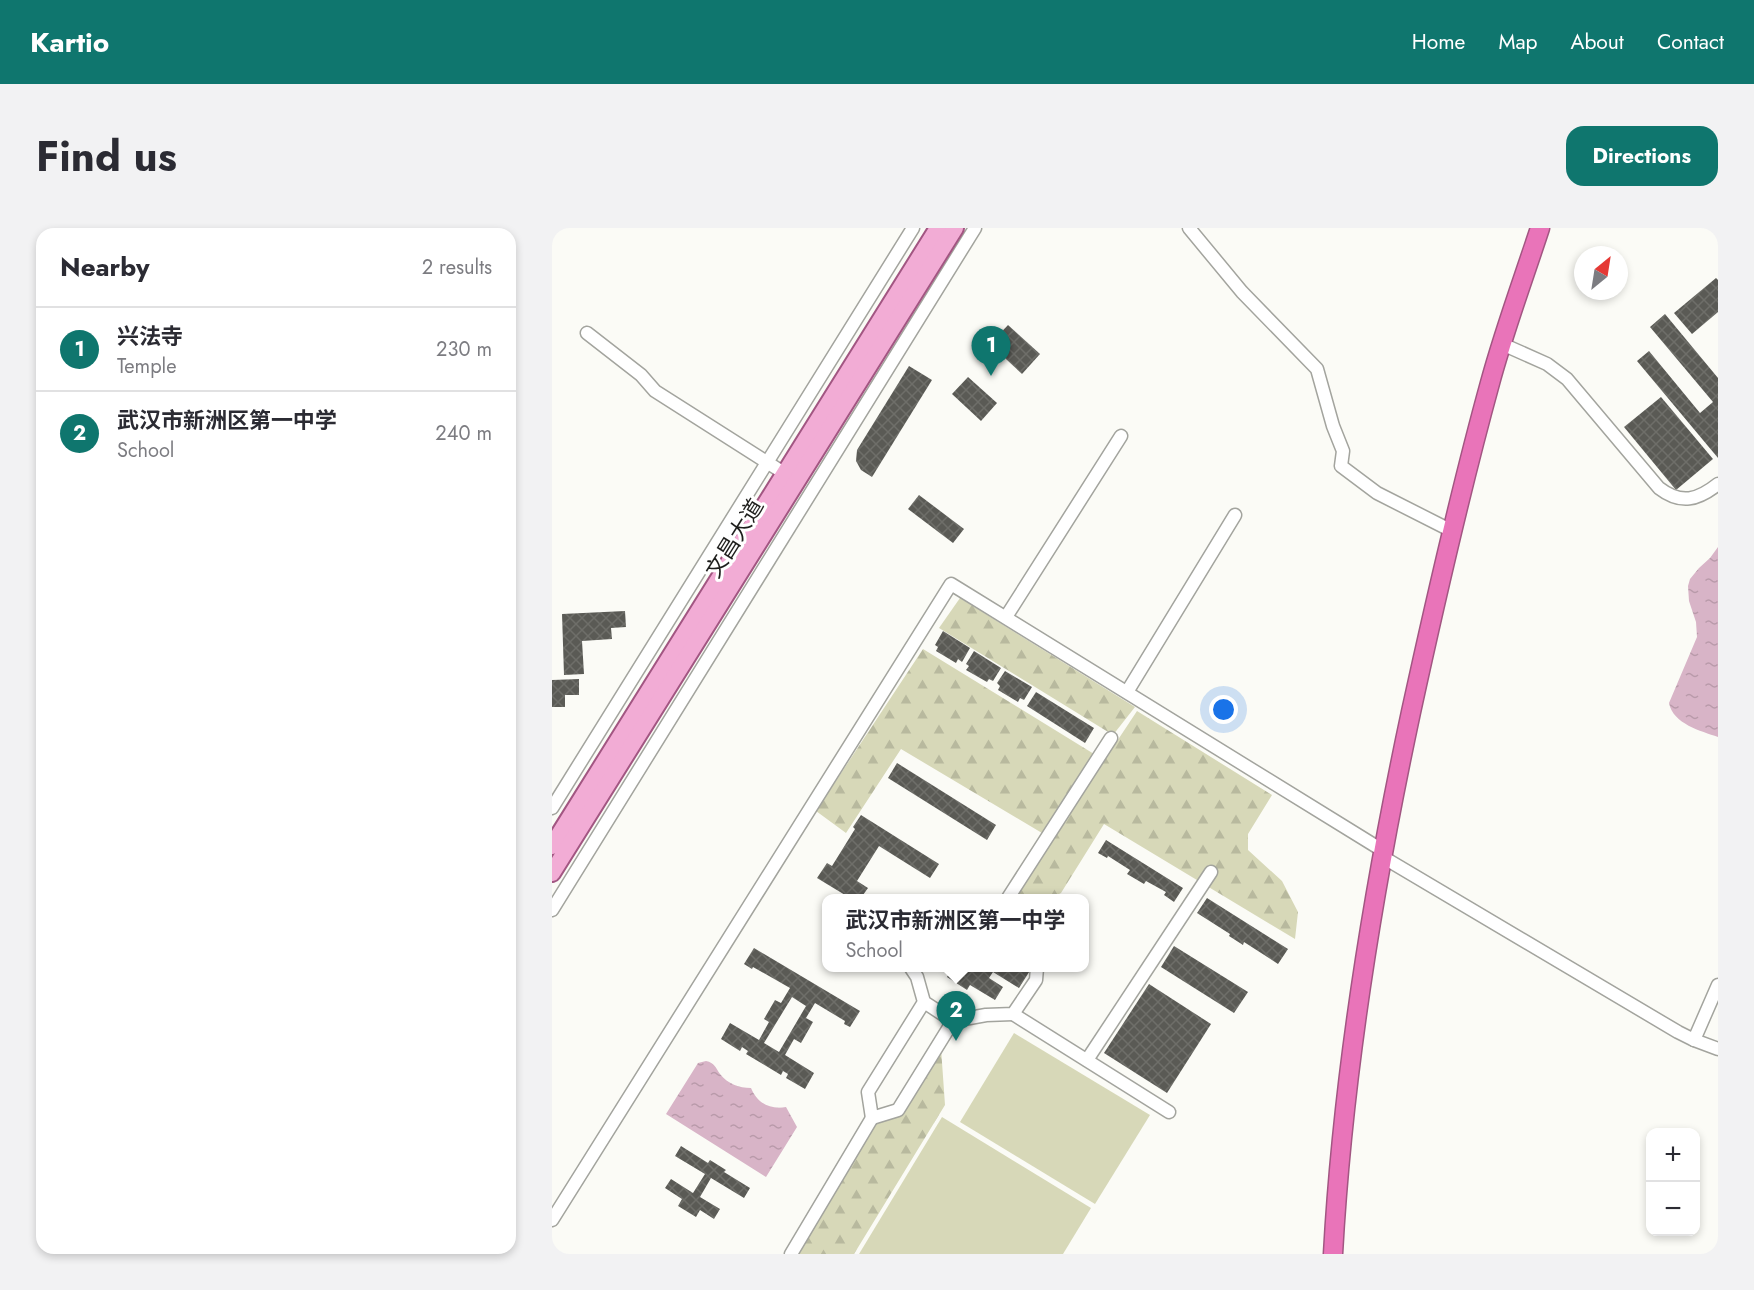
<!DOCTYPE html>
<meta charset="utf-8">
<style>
body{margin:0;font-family:Jost,"Noto Sans SC",sans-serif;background:#f2f2f3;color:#2b2b33}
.controls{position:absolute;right:18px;bottom:18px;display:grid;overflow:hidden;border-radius:12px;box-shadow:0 3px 9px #0003}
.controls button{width:54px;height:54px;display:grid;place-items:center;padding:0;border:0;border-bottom:2px solid #e1e1e2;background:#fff;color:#2b2b33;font:30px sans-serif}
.compass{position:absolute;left:1022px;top:18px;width:54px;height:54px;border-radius:50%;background:#fff;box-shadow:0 3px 9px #0003;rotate:30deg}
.you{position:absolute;left:672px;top:482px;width:21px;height:21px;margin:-15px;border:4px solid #fff;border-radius:50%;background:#1a73e8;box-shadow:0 0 0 9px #1a73e833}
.badge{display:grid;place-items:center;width:39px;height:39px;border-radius:50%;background:#0f766e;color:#fff;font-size:20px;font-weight:700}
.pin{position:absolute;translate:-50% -50px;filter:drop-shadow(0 2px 3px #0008)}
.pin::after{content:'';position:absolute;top:32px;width:21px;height:18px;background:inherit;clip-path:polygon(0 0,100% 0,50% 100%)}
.popup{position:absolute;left:270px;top:666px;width:267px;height:78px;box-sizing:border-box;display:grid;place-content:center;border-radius:12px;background:#fff;filter:drop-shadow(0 2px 4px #0005);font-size:20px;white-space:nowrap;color:#7c7c81}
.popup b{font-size:22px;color:#2b2b33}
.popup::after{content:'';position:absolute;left:50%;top:100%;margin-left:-12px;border:12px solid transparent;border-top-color:#fff}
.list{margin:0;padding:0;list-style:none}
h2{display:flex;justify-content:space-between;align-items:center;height:78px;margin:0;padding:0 24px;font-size:26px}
h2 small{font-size:20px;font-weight:400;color:#7c7c81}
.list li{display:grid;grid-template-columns:39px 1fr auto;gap:18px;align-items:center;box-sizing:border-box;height:84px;padding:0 24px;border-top:2px solid #e1e1e2}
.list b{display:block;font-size:22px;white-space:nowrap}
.list p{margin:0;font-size:20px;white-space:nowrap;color:#7c7c81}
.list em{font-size:20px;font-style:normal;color:#7c7c81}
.map{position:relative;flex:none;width:1166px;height:1026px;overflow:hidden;border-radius:18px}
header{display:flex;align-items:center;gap:36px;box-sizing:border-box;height:84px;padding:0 30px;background:#0f766e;color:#fff}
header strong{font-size:28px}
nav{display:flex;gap:33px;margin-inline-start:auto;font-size:21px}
.intro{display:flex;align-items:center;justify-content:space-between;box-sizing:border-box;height:144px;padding:0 36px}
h1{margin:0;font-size:42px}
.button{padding:15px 27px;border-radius:18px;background:#0f766e;color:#fff;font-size:21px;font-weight:700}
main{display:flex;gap:36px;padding:0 36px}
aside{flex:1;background:#fff;border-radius:18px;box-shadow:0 3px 9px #0003}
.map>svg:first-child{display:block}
.forest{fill:url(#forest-firs)}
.park{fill:#d7d8b8}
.water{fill:url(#water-ripples)}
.building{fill:url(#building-cross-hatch);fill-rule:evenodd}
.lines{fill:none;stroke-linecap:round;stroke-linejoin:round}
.minor-casing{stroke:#a3a49e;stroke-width:15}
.major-casing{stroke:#a25682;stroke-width:20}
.highway-casing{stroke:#a25682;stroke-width:21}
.minor{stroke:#fff;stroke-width:12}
.major{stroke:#f2acd5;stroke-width:16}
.highway{stroke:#e974b9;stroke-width:18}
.labels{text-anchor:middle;stroke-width:6;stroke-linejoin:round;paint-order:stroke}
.street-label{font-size:22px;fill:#1e1e1c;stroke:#fff}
</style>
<header>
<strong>Kartio</strong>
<nav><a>Home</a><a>Map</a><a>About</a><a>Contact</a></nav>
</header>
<div class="intro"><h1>Find us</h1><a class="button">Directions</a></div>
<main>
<aside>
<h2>Nearby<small>2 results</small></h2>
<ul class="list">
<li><span class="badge">1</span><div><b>兴法寺</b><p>Temple</p></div><em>230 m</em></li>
<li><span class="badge">2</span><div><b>武汉市新洲区第一中学</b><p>School</p></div><em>240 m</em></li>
</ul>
</aside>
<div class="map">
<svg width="1166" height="1026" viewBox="0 0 1166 1026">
<defs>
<pattern id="forest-firs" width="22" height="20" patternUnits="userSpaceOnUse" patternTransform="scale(1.5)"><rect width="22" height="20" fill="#d7d8b8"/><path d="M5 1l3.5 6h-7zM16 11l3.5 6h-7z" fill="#b8b99e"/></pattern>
<pattern id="water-ripples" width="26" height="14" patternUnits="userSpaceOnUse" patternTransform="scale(1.5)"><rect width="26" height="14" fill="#d8b4c7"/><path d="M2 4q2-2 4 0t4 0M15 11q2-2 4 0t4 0" fill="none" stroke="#b99aaa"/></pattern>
<pattern id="building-cross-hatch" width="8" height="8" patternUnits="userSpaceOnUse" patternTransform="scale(1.5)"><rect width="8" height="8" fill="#5a5a55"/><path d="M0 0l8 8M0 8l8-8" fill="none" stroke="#6e6e69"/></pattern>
</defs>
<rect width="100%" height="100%" fill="#fbfbf6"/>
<g class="forest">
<path d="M408 370 583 479 561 507 387 400Z"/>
<path d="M371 421 542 526 490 605 349 521 294 605 264 583Z"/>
<path d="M585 483 720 567 696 606V622L730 653 746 684 743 711 552 596 509 665 499 670H461Z"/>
<path d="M389 820 393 877 302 1026H245L324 895 349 884Z"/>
</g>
<g class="park">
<path d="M462 805 598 887 543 976 408 894Z"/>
<path d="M390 889 539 980 511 1026H307Z"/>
</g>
<g class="water">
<path d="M1166 319V509C1149 503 1121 496 1117 475L1145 409 1144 394 1137 373 1136 358 1138 351 1147 340 1158 330Z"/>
<path d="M154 833C163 835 163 839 168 846 176 856 187 860 199 860 205 875 218 882 234 879L245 899 214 949 114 886 146 835Z"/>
</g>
<g class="building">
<path d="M1164 50 1166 52V84L1140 106 1122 85Z"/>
<path d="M1113 86 1166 150V230L1085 133 1097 123 1148 185 1161 174 1098 99Z"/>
<path d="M456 97 488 126 470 146 438 116Z"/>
<path d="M357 138 380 152 320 249 309 242 304 233 305 222Z"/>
<path d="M416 149 445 175 429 193 400 166Z"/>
<path d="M1109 169 1161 231 1124 262 1072 199Z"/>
<path d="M367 267 412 301 401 315 356 281Z"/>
<path d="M73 383 74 399 59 400 60 411 30 413 32 446 12 447 10 386Z"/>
<path d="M391 403 418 420 410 434 406 431 404 435 384 423 386 419 383 417Z"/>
<path d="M422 423 449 440 441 453 437 451 435 454 414 442 417 438 414 436Z"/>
<path d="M453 443 480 459 472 472 468 470 466 474 446 462 448 458 445 455Z"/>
<path d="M27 451V467H13V479H0V452Z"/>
<path d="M484 464 542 500 533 515 475 478Z"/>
<path d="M345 535 444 597 435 612 336 550Z"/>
<path d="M309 587 387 636 378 650 327 618 305 653 316 660 311 667 316 670H298L265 650 275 635 280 638 303 601 301 599Z"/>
<path d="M554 612 631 660 622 674 612 667 614 664 594 653 592 656 575 646 578 642 556 628 555 630 546 625Z"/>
<path d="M655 670 736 721 726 736 692 714 691 717 677 708 678 706 645 685Z"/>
<path d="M622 718 696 764 682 785 609 739Z"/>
<path d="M202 720 308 783 298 799 292 796 293 793 263 775 254 790 261 794 249 815 242 811 233 827 262 845 253 861 234 850 236 846 231 843 229 847 194 826 196 823 190 819 188 823 169 811 178 795 207 812 217 794 212 791 223 772 229 775 238 760 201 739 200 741 192 736ZM240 769 254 778 227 824 212 815Z"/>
<path d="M390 740H476L479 741 467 760 441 744 437 750 451 759 443 772 418 757 415 762 395 749 398 744Z"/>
<path d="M597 756 659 796 615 865 552 825Z"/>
<path d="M129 918 156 935 158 932 174 942 172 944 198 960 192 970 159 950 148 969 168 981 162 991 148 982 144 989 126 978 130 971 113 960 119 951 141 965 153 946 123 928Z"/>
</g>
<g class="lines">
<defs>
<g id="minor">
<path d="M637 0 690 64 765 141 781 198 791 223 789 238 825 265 900 303"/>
<path d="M35 105 89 147 103 163 232 245"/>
<path d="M950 116 995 136 1015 151 1107 260C1129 277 1146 272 1166 256"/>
<path d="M454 389 569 208"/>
<path d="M575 464 683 287"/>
<path d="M0 580 361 0"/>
<path d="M829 628 1126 804 1142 812 1166 821"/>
<path d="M456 670 559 510"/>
<path d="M0 682 423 0"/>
<path d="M359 740 365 749 372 774 316 864 320 890 346 882 401 793 372 774"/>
<path d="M461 786 617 884"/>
<path d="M401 793 434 787 461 786 484 752 485 740"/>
<path d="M1142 812 1166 757"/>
<path d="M535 832 659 644"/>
<path d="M0 992 399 356 830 622"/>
<path d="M239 1026 320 890"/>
</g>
<g id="major">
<path d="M0 618 386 0"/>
<path d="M0 645 403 0"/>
</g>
<path id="highway" d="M781 1026C791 843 821 662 859 484 883 374 908 264 938 155 952 103 971 52 988 0"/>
</defs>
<use href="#minor" class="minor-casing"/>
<use href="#major" class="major-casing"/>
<use href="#highway" class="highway-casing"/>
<use href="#minor" class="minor"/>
<use href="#major" class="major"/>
<use href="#highway" class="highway"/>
</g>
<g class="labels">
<g class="street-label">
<text transform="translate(182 310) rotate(-58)" y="8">文昌大道</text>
</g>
</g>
</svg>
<div class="controls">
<button>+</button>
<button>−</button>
</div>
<svg class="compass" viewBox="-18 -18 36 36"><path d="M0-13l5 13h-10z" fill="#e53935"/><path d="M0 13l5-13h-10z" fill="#7c7c81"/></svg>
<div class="you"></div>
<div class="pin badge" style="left:439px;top:148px">1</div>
<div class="pin badge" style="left:404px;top:813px">2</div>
<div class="popup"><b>武汉市新洲区第一中学</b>School</div>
</div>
</main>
